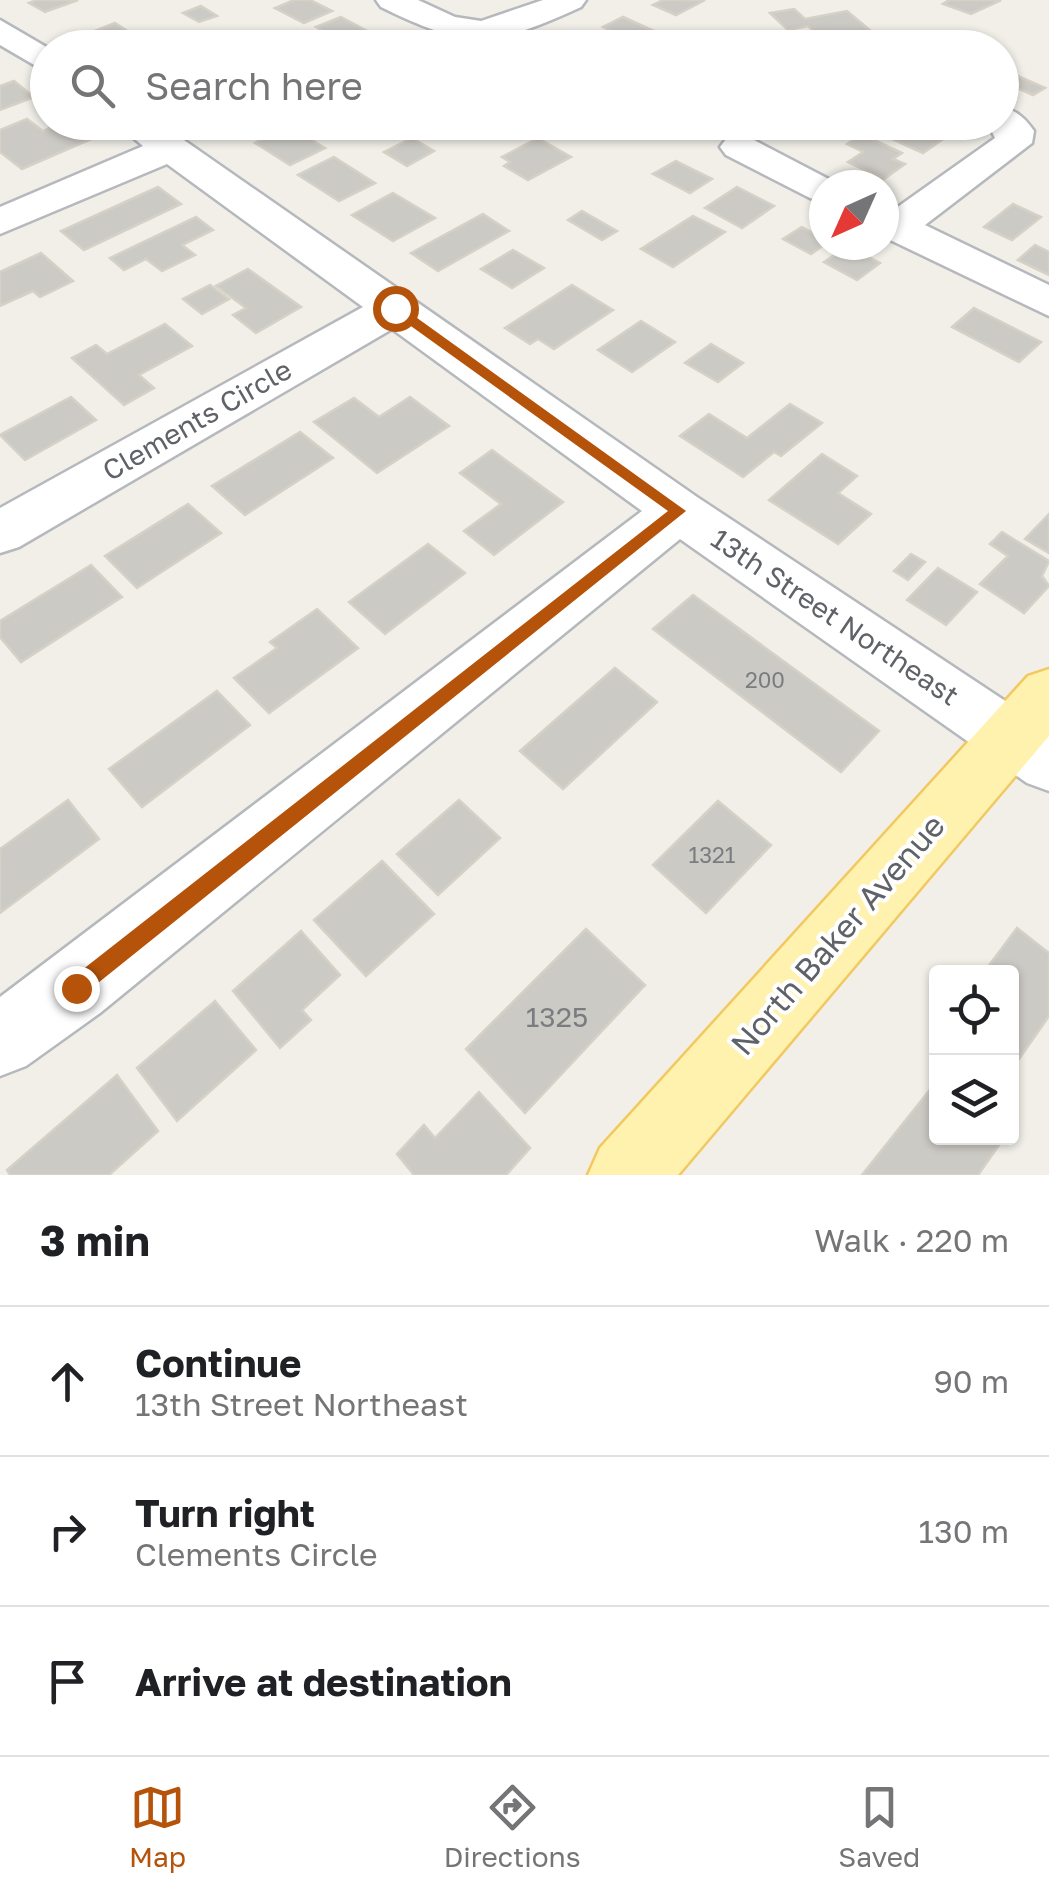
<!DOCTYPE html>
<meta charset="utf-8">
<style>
body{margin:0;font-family:"Golos Text",sans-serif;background:#f6f6f6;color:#202124}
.controls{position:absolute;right:30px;bottom:30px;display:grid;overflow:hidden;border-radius:10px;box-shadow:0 2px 8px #0004}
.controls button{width:90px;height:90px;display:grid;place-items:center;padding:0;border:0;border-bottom:2px solid #e0e0e0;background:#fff;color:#202124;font:50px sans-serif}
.compass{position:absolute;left:809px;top:170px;width:90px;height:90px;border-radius:50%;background:#fff;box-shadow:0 2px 8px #0004;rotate:225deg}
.stop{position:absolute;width:30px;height:30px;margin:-22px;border:8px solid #b45309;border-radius:50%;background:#fff}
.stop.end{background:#b45309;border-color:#fff;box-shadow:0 2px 10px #0008}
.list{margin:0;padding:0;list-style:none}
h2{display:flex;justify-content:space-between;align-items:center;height:130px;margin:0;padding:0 40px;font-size:42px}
h2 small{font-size:32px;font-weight:400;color:#757577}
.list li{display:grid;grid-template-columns:65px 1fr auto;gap:30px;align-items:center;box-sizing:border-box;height:150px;padding:0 40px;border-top:2px solid #e0e0e0}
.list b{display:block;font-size:38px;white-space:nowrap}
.list p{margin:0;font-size:32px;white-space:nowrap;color:#757577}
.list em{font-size:32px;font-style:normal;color:#757577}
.icon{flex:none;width:55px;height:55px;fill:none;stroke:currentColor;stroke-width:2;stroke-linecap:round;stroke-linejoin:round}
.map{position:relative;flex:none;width:1049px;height:1175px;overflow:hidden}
.search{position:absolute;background:#fff;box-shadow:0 2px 8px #0004;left:30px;right:30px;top:30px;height:110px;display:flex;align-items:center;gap:25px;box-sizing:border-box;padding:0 35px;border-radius:55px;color:#757577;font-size:38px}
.sheet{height:580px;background:#fff}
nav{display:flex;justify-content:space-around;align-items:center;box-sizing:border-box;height:140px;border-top:2px solid #e0e0e0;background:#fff;font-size:28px;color:#757577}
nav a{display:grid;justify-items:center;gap:5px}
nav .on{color:#b45309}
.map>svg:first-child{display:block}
.building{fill:#cccac5;stroke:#d6d1c6;stroke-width:2.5}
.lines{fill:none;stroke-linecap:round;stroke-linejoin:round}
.minor-casing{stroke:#b5b8bc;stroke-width:5}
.major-casing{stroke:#f2c960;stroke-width:5}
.minor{fill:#fff;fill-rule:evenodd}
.major{fill:#fff2af;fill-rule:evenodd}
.route{fill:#b45309}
.labels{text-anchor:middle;stroke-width:8;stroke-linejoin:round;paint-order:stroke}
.number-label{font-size:22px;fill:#7a7d7f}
.street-label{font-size:28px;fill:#5f6368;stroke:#fff}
.near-number-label{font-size:28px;fill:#7a7d7f}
.near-street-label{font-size:32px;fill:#5f6368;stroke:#fff}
</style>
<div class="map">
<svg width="1049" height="1175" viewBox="0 0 1049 1175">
<rect width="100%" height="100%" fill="#f1efe8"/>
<g class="building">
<path d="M37 0H78L45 12 29 3Z"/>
<path d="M294 0H310L332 11 304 23 275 8Z"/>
<path d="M663 0H705L676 15 653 5Z"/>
<path d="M949 0H1001L971 14 943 4Z"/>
<path d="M201 6 217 16 199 22 183 13Z"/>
<path d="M794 9 805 19 847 11 871 31 824 40 808 26 788 30 770 13Z"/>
<path d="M341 17 369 32 344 43 316 27Z"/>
<path d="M623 17 661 34 641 45 603 27Z"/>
<path d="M115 23 135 36 106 48H93L77 38Z"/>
<path d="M215 33 235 44 179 48Z"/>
<path d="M1002 69 1045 88 1033 95 1015 87 1005 92Z"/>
<path d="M14 81 34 97 0 110V86Z"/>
<path d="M27 119 43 131 64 122 89 140 22 169 0 152V130Z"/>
<path d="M340 122H385L359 135Z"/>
<path d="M916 122H939L956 130 923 153 892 139Z"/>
<path d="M289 126 325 148 290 165 255 143Z"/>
<path d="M861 134 902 153 893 159 905 164 884 179 848 162 863 152 847 144Z"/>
<path d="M412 138 434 151 407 166 384 152Z"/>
<path d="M538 138 571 157 528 180 504 166 510 162 502 157Z"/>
<path d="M334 157 375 183 339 201 298 175Z"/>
<path d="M676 161 712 179 690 193 653 174Z"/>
<path d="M158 187 181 204 84 250 61 231Z"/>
<path d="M737 187 774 206 742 228 705 208Z"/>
<path d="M393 193 435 218 393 241 352 215Z"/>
<path d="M1013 204 1041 217 1012 240 984 227Z"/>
<path d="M582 211 617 231 602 240 568 220Z"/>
<path d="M483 214 509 231 438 271 411 253Z"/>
<path d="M693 216 725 232 673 267 641 249Z"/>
<path d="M196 217 213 230 182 245 195 255 162 271 146 259 124 270 110 258Z"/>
<path d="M802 227 824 239V245L811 254 783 239Z"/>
<path d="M1035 245 1049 252V275L1018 260Z"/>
<path d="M847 246 880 263 857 280 824 262Z"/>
<path d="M513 250 544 268 512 288 481 269Z"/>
<path d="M41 253 73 281 40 297 33 291 0 306V272Z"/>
<path d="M248 269 301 307 256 333 233 315 246 308 216 286Z"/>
<path d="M210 285 229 299 202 314 183 299Z"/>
<path d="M572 285 613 310 554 349 538 339 530 344 505 328Z"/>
<path d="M974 308 1041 342 1019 362 952 327Z"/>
<path d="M641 321 675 342 632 372 598 350Z"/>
<path d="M165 324 192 346 139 375 154 388 124 405 72 358 96 345 107 354Z"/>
<path d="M711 344 743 363 718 382 685 363Z"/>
<path d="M71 397 96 420 25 460 0 435Z"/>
<path d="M410 397 449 426 377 473 314 422 354 398 379 417Z"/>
<path d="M790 404 822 423 781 456 774 452 743 477 680 436 709 414 747 438Z"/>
<path d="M300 432 333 458 245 515 212 486Z"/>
<path d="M492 450 563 502 494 555 464 531 501 504 460 473Z"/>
<path d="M822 454 857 476 838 493 871 514 838 544 769 500Z"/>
<path d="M188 504 221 533 137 588 105 556Z"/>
<path d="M1049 514V553L1025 539Z"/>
<path d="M1002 532 1049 561 1042 576 1049 586 1024 613 980 584 1008 556 990 544Z"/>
<path d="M428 544 465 573 385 634 349 602Z"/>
<path d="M911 554 925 562 908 580 894 571Z"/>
<path d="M91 565 122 597 21 662 0 637V621Z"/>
<path d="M938 568 977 592 946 625 907 600Z"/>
<path d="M693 595 879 731 841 772 653 629Z"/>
<path d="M317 609 358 648 269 713 234 678 277 648 270 642Z"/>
<path d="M615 668 657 702 563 789 520 751Z"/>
<path d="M217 691 250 725 142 807 109 769Z"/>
<path d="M68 800 99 839 0 913V849Z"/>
<path d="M459 800 500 838 438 895 397 854Z"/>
<path d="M718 801 771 845 706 913 653 865Z"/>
<path d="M382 861 434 914 366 976 314 920Z"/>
<path d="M1017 928 1049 953V1016L1012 1069V972H984Z"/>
<path d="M586 929 645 985 525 1113 466 1049Z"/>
<path d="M301 931 340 975 302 1010 311 1020 280 1048 233 991Z"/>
<path d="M215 1001 256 1050 177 1121 137 1068Z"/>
<path d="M117 1075 158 1131 109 1175H10L7 1170Z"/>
<path d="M936 1082V1138H1004L978 1175H862Z"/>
<path d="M479 1092 530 1148 506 1175H414L397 1154 424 1125 435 1138Z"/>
</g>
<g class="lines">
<defs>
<g id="minor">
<path d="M376 0H418L455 17 481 21 543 0H586L581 7C494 47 468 50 381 7Z"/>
<path d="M0 20 48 48V73L0 45Z"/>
<path d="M1002 107C1017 111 1025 118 1034 131L1032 143 925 225 1049 285V316L884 237V209L892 211 995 138 987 122H1002Z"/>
<path d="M115 122H158L697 497 1049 730V791L1027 783 680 539 100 1013 26 1066 0 1076V997L642 511 392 329 19 547 0 553V508L363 307 167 164 0 234V207L143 146Z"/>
<path d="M739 136 752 139 840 185H824V202L810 198 726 155 720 147 726 139Z"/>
</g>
<path id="major" d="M1049 669V736L678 1175H588L600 1148 1028 676Z"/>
</defs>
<use href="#minor" class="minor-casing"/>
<use href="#major" class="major-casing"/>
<use href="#minor" class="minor"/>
<use href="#major" class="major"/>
</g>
<path class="route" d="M390 305H399L686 511 83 995H68V981L668 511 390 311Z"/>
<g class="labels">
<g class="number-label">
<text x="765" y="688">200</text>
<text x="712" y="863">1321</text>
</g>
<g class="street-label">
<text transform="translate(197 420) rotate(-30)" y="10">Clements Circle</text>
<text transform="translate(835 617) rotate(34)" y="10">13th Street Northeast</text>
</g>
<g class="near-number-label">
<text x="557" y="1027">1325</text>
</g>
<g class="near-street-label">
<text transform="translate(838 935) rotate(-49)" y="11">North Baker Avenue</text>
</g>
</g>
</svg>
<div class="controls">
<button><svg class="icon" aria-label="locate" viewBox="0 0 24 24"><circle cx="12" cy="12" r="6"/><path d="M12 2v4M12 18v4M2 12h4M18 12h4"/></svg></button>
<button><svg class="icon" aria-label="layers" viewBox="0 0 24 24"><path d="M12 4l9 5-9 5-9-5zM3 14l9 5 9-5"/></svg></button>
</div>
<svg class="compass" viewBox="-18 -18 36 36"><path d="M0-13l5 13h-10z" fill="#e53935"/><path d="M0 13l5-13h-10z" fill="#757577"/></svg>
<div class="stop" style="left:395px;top:308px"></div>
<div class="stop end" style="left:76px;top:988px"></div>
<div class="search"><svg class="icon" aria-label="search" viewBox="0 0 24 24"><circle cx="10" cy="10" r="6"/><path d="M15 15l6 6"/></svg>Search here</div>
</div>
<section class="sheet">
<h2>3 min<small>Walk · 220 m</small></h2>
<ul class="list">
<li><svg class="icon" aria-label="ahead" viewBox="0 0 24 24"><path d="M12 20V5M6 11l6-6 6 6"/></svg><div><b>Continue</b><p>13th Street Northeast</p></div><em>90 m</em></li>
<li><svg class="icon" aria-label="right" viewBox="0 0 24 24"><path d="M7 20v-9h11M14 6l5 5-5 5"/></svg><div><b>Turn right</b><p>Clements Circle</p></div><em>130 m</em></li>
<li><svg class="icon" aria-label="arrive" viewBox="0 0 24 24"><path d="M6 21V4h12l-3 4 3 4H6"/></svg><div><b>Arrive at destination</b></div></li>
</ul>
</section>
<nav>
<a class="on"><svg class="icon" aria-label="map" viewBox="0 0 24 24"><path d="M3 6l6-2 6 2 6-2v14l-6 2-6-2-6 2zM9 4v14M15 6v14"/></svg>Map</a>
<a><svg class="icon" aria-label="directions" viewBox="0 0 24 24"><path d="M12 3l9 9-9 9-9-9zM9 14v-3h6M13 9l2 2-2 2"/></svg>Directions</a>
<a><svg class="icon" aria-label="saved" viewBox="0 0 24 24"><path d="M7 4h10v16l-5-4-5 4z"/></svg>Saved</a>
</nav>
